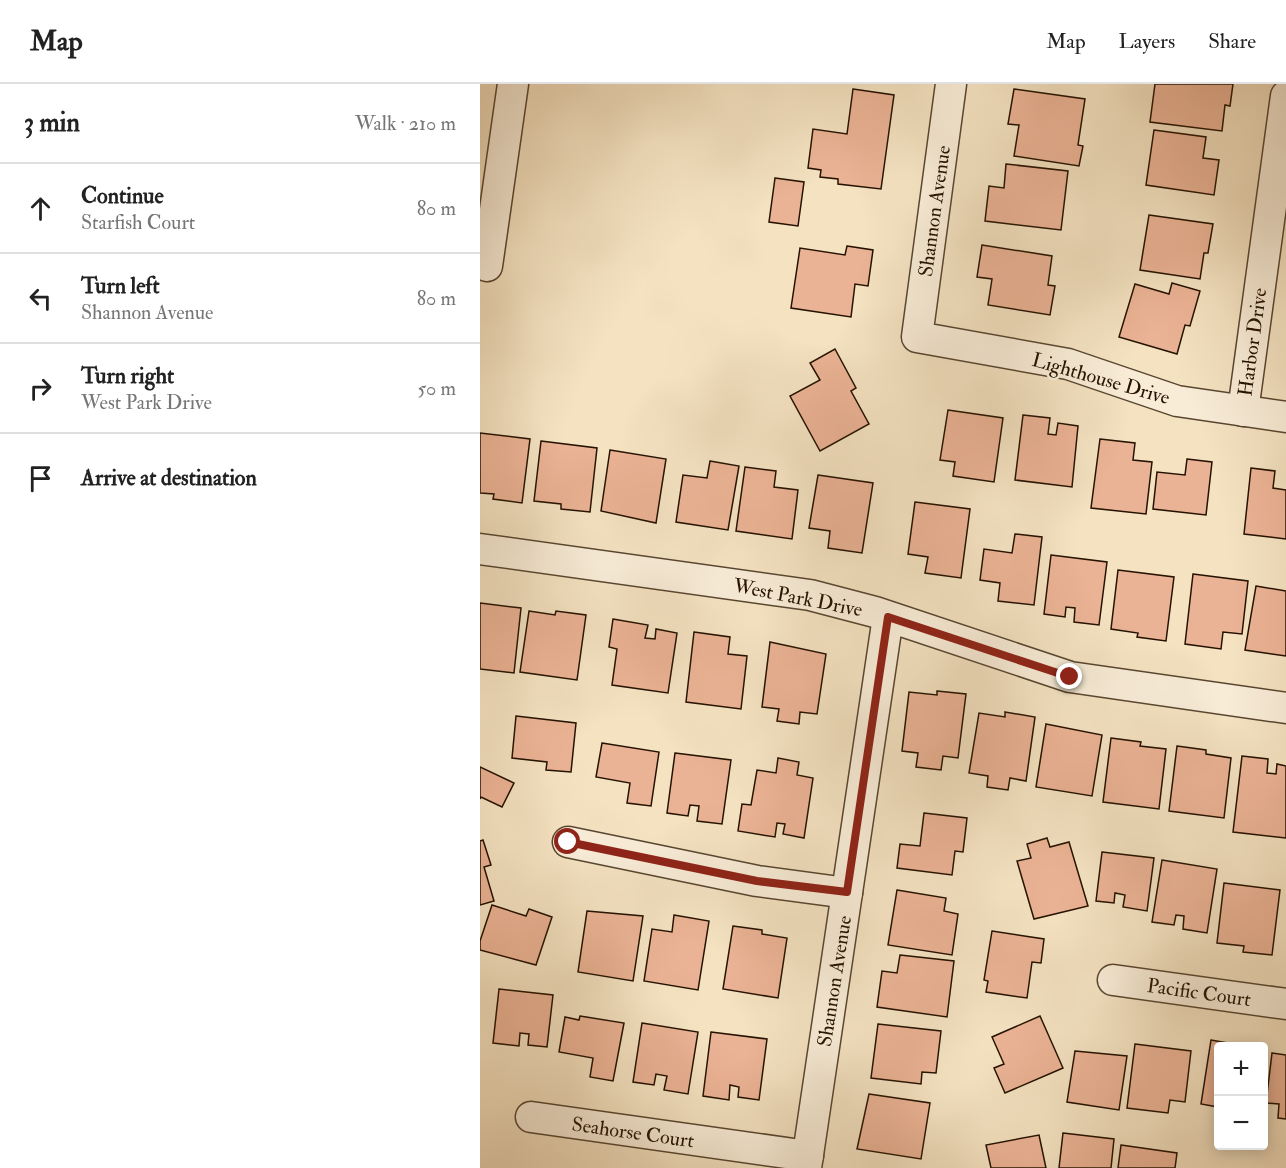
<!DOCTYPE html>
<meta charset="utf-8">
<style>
body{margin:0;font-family:"IM FELL Double Pica",serif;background:#f2f2f2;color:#222}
.controls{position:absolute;right:18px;bottom:18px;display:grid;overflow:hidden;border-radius:6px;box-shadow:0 3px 15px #0003}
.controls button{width:54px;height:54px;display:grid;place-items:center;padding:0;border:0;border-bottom:2px solid #e0e0e0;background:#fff;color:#222;font:30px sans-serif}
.stop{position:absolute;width:18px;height:18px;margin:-14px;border:4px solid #8f2418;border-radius:50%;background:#fff}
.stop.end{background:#8f2418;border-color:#fff;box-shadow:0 2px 6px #0008}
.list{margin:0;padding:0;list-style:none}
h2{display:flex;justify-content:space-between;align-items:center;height:78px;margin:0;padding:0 24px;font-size:26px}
h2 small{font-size:20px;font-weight:400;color:#767676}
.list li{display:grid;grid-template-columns:39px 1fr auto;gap:18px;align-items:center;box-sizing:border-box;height:90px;padding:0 24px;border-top:2px solid #e0e0e0}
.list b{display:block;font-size:22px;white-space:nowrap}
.list p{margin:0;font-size:20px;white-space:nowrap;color:#767676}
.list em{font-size:20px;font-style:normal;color:#767676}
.icon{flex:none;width:33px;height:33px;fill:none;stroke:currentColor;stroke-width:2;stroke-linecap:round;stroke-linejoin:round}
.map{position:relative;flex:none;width:806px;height:1084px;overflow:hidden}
header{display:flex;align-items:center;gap:36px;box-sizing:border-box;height:84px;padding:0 30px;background:#fff;border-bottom:2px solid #e0e0e0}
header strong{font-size:28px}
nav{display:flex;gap:33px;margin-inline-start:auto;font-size:21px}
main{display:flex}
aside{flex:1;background:#fff}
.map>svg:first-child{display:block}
.building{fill:#ebb395;stroke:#251200;stroke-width:1.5}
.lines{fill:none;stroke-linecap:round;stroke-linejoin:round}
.minor-casing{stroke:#594630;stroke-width:33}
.minor{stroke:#f8ecd7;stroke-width:30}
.route{stroke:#8f2418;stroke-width:8}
.labels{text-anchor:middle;stroke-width:5;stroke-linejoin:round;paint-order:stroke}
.street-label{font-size:20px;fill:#251200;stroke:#f8ecd7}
</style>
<header>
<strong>Map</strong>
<nav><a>Map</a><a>Layers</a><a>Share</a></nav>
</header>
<main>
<aside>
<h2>3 min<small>Walk · 210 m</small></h2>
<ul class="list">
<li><svg class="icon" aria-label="ahead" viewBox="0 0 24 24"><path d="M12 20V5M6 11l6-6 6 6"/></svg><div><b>Continue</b><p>Starfish Court</p></div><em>80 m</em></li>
<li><svg class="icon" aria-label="left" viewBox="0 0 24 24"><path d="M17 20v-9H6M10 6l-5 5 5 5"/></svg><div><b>Turn left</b><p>Shannon Avenue</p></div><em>80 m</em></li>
<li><svg class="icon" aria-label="right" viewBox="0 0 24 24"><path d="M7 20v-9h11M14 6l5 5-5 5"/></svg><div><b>Turn right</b><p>West Park Drive</p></div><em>50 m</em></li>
<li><svg class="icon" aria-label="arrive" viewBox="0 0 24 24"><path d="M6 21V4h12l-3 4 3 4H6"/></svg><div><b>Arrive at destination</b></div></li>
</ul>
</aside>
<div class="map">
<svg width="806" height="1084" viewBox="0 0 806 1084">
<rect width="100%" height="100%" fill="#f4e2c1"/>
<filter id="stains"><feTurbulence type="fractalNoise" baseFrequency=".00333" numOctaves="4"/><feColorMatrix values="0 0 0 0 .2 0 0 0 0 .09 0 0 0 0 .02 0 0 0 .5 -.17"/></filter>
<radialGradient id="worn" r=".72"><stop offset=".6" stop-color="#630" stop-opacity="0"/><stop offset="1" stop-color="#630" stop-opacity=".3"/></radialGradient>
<g class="building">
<path d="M675 0H753L750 22 745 21 742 47 670 38Z"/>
<path d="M373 5 414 11 401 105 358 100V95L340 93 341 86 328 84 333 45 367 50Z"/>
<path d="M534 5 605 15 598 61 603 62 599 82 534 72 539 41 528 40Z"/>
<path d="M674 46 726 53 723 74 739 76 734 111 666 101Z"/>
<path d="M526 80 588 87 581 146 505 137 509 102 524 104Z"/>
<path d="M295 94 324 98 318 142 289 138Z"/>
<path d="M669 131 733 140 728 169H724L720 195 660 186Z"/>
<path d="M502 161 572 172 568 201 575 202 570 231 508 221 512 195 497 193Z"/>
<path d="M367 162 393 166 388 202 375 200 371 233 311 224 320 164 365 171Z"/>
<path d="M692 199 720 207 710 242 705 241 697 270 639 253 655 200 689 210Z"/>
<path d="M355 265 376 304 371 307 389 340 340 367 310 312 340 296 330 279Z"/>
<path d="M468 326 523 334 514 398 473 392 475 378 460 376Z"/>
<path d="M543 331 570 334 568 350 576 351 578 339 598 342 592 403 535 396Z"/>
<path d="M0 349 50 355 42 419 13 415 14 410 0 409Z"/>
<path d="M620 355 655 359 653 376 672 378 666 430 611 424Z"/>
<path d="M61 357 117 364 110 428 81 425V420L54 417Z"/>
<path d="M130 366 186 375 176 439 121 427Z"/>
<path d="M707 375 732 378 726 431 673 425 677 388 705 391Z"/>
<path d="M230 377 259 382 248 446 196 438 203 391 227 394Z"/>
<path d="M265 383 296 387 294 403 318 406 312 455 256 447Z"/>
<path d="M771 384 795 387 793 404 806 406V455L764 450Z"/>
<path d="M338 391 393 399 382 469 348 464 350 447 329 444Z"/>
<path d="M435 418 490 425 481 494 445 489 448 473 428 470Z"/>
<path d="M535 450 562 453 554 521 518 517 520 499 500 496 504 465 532 469Z"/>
<path d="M571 471 627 478 619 541 594 538 595 524 586 523 585 533 564 530Z"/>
<path d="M638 486 694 493 686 557 657 553 658 549 631 545Z"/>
<path d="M713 490 768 497 762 550 743 548 741 565 705 560Z"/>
<path d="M776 502 806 507V572L765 566Z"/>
<path d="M0 519 41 524 34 589 0 585Z"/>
<path d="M49 527 75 531 76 527 106 531 97 596 40 588Z"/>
<path d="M133 535 168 541 165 554 175 555 176 545 197 549 188 609 132 601 137 565 129 563Z"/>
<path d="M214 548 250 553 248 570 267 572 261 625 206 618Z"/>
<path d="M290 558 346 570 337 630 320 628 319 640 297 637 299 625 282 623Z"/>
<path d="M457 607 486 610 478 674 463 672 461 686 436 683 438 669 422 667 429 608 457 611Z"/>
<path d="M525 628 555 633 546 697 530 694 528 706 507 703 508 692 489 689 499 629 525 633Z"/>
<path d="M36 632 96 639 91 688 66 686 67 678 32 674Z"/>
<path d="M566 640 622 651 612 712 556 703Z"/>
<path d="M631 654 661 658 660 662 686 665 679 725 623 718Z"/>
<path d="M122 659 179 668 171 722 147 719 150 699 116 693Z"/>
<path d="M697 662 726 666V670L751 674 744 734 689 727Z"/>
<path d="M195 669 251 676 242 740 217 737 219 722 210 721 208 732 187 729Z"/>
<path d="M762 672 788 675 787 689 796 690 797 680 806 682V754L753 748Z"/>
<path d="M298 674 319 678 317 691 333 694 324 754 303 750 305 740 297 739 295 753 258 747 262 720 271 721 277 686 296 689Z"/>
<path d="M0 683 34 699 22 723 1 713 0 715Z"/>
<path d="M444 729 487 734 483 768 475 767 472 791 417 784 420 760 440 762Z"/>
<path d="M567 754 570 763 589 758 608 822 554 835 537 777 551 774 547 760Z"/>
<path d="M3 756 11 781 4 783 14 817 0 821V757Z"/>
<path d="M622 768 674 774 667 827 643 823 645 811 635 809 634 819 616 817Z"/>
<path d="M682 776 737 785 727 849 703 845 704 832 696 831 694 841 672 838Z"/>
<path d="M744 799 800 806 792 871 763 868 764 862 737 859Z"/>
<path d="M417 806 466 814 464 827 478 830 472 871 408 861Z"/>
<path d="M12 821 46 832 49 825 72 833 56 881 0 866V857Z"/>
<path d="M107 827 163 832 153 897 98 888Z"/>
<path d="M194 831 229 837 218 906 164 897 172 845 192 848Z"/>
<path d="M253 842 282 846V850L307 854 298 914 243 905Z"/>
<path d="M512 847 564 855 561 879 552 878 547 914 506 908 508 897 504 896Z"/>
<path d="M420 871 474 877 467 933 397 923 402 887 417 889Z"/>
<path d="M19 905 73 911 67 963 48 961 49 950 40 949 39 962 13 959Z"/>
<path d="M100 932 144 939 133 997 110 993 113 974 79 968 85 933 99 936Z"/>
<path d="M560 932 583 984 525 1009 514 984 524 980 512 953Z"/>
<path d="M162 939 218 948 208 1010 184 1006 187 992 176 990 174 1001 153 998Z"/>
<path d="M398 940 461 947 456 989 442 988 441 1000 391 994Z"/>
<path d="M231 948 287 955 279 1016 258 1013 259 1003 250 1001 249 1016 223 1012Z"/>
<path d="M731 956 759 961 738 962V1023L721 1020Z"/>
<path d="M655 960 711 967 705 1018 690 1016 688 1029 647 1024Z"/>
<path d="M595 967 647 972 639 1026 587 1018Z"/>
<path d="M792 969 806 971V1035L798 1034 799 1020 786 1019Z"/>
<path d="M389 1010 450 1019 441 1075 377 1065Z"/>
<path d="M583 1049 634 1055 631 1084H579Z"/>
<path d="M559 1051 566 1084H511L506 1061Z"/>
<path d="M641 1061 697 1069 695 1084H638Z"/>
</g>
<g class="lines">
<defs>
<g id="minor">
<path d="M471 0 437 253 588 280 697 317 806 333"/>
<path d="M7 182 33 0"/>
<path d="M763 327 806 12"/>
<path d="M0 465 330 511 395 528 590 593 806 624"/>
<path d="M88 758 277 797 367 809"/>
<path d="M633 896 806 920"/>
<path d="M51 1033 328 1072"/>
<path d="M326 1084 408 533"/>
</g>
</defs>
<use href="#minor" class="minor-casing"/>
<use href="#minor" class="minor"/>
</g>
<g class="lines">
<path class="route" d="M88 758 277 797 367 808 408 533 590 593"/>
</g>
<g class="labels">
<g class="street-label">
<text transform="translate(454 127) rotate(-82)" y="7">Shannon Avenue</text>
<text transform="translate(772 258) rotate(-82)" y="7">Harbor Drive</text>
<text transform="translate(621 294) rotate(16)" y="7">Lighthouse Drive</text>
<text transform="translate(318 513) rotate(11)" y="7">West Park Drive</text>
<text transform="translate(354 897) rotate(-81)" y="7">Shannon Avenue</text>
<text transform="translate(719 908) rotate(8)" y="7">Pacific Court</text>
<text transform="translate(153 1048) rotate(8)" y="7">Seahorse Court</text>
</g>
</g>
<rect width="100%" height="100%" filter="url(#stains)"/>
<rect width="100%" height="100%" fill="url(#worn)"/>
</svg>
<div class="controls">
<button>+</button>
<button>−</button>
</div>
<div class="stop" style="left:88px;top:758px"></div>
<div class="stop end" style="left:590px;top:593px"></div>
</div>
</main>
